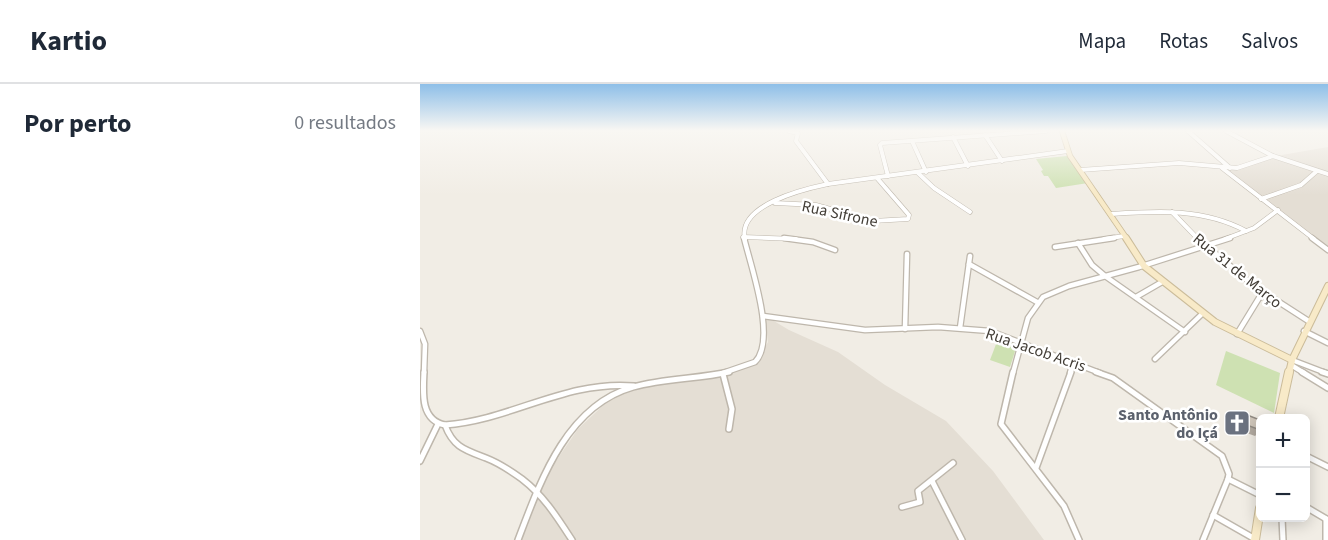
<!DOCTYPE html>
<html lang="pt">
<meta charset="utf-8">
<style>
body{margin:0;font-family:"Source Sans 3",sans-serif;background:#f6f6f7;color:#1f2937}
.controls{position:absolute;right:18px;bottom:18px;display:grid;overflow:hidden;border-radius:9px;box-shadow:0 3px 15px #0003}
.controls button{width:54px;height:54px;display:grid;place-items:center;padding:0;border:0;border-bottom:2px solid #e0e1e3;background:#fff;color:#1f2937;font:30px sans-serif}
.list{margin:0;padding:0;list-style:none}
h2{display:flex;justify-content:space-between;align-items:center;height:78px;margin:0;padding:0 24px;font-size:26px}
h2 small{font-size:20px;font-weight:400;color:#747a83}
.map{position:relative;flex:none;width:908px;height:456px;overflow:hidden}
header{display:flex;align-items:center;gap:36px;box-sizing:border-box;height:84px;padding:0 30px;background:#fff;border-bottom:2px solid #e0e1e3}
header strong{font-size:28px}
nav{display:flex;gap:33px;margin-inline-start:auto;font-size:21px}
main{display:flex}
aside{flex:1;background:#fff}
.map>svg:first-child{display:block}
.residential{fill:#e4ded4}
.green{fill:#cee1b2}
.lines{fill:none;stroke-linecap:round;stroke-linejoin:round}
.street-far2-casing{stroke:#beb7ac;stroke-width:5}
.street-far1-casing{stroke:#beb7ac;stroke-width:7}
.street-casing{stroke:#beb7ac;stroke-width:8}
.secondary-far2-casing{stroke:#cbbc9a;stroke-width:6}
.secondary-far1-casing{stroke:#cbbc9a;stroke-width:8}
.secondary-casing{stroke:#cbbc9a;stroke-width:10}
.street-far2{stroke:#fff;stroke-width:4}
.street-far1{stroke:#fff;stroke-width:4.5}
.street{stroke:#fff;stroke-width:5}
.secondary-far2{stroke:#f8eac8;stroke-width:4.5}
.secondary-far1{stroke:#f8eac8;stroke-width:6}
.secondary{stroke:#f8eac8;stroke-width:8}
.wall{fill:#b4aca2}
.building{fill:#d1c8bc;stroke:#928c84;stroke-width:1.5}
.labels{text-anchor:middle;stroke-width:5;stroke-linejoin:round;paint-order:stroke}
.street-label{font-size:16px;fill:#423d36;stroke:#fff}
.worship-label{font-size:16px;font-weight:bold;fill:#5b616d;stroke:#fff;text-anchor:end}
</style>
<header>
<strong>Kartio</strong>
<nav><a>Mapa</a><a>Rotas</a><a>Salvos</a></nav>
</header>
<main>
<aside>
<h2>Por perto<small>0 resultados</small></h2>
<ul class="list">
</ul>
</aside>
<div class="map">
<svg width="908" height="456" viewBox="0 0 908 456">
<rect width="100%" height="100%" fill="#f1ede5"/>
<g class="residential">
<path d="M908 63V166L805 84 826 83 856 72Z"/>
<path d="M344 231 369 246 418 268 465 301 526 337 573 387 624 456H101L127 390 158 345 190 315 230 300 313 286 339 274 348 258Z"/>
</g>
<g class="green">
<path d="M647 72 668 99 636 104 628 92H624L621 87 623 86 616 75Z"/>
<path d="M578 255 597 261 590 283 570 276Z"/>
<path d="M806 267 860 289 854 329 796 301Z"/>
</g>
<g class="lines">
<defs>
<g id="street-far2">
<path d="M369 47 378 49 376 57 408 100"/>
<path d="M768 47 810 84"/>
<path d="M806 47 853 72 908 90"/>
<path d="M565 51 582 77"/>
<path d="M533 53 548 82"/>
<path d="M492 57 506 88"/>
<path d="M802 84 894 155"/>
<path d="M660 86 759 79 817 84 853 72"/>
<path d="M498 89 514 104 550 128"/>
<path d="M468 92 460 61 462 59 626 47"/>
<path d="M841 115 881 101 897 87"/>
<path d="M355 119 396 121 453 137 488 135 489 131 457 94"/>
<path d="M752 128 778 155"/>
<path d="M691 130C738 127 783 124 826 147"/>
<path d="M323 153 376 155"/>
<path d="M325 155C317 121 384 105 408 100L648 67"/>
<path d="M684 155 704 152"/>
<path d="M805 155 834 144 858 126"/>
</g>
<g id="street-far1">
<path d="M364 154 393 158 415 166"/>
<path d="M777 154 834 202 890 238"/>
<path d="M892 154 908 166"/>
<path d="M658 159 672 181 685 192 765 248"/>
<path d="M635 163 694 154"/>
<path d="M549 180 617 218"/>
<path d="M716 213 742 198"/>
<path d="M343 232 445 246 518 243 570 247 680 289"/>
<path d="M540 244 550 172"/>
<path d="M485 245 487 170"/>
<path d="M0 247 5 260 4 289"/>
<path d="M884 247 908 259"/>
<path d="M817 250 839 214 845 211"/>
<path d="M735 275 783 229"/>
<path d="M872 276 906 289"/>
<path d="M871 281 884 289"/>
<path d="M303 289 335 278C357 256 331 183 324 154"/>
<path d="M593 289 608 234 623 213 649 202 719 183 810 154"/>
<path d="M650 289 653 278"/>
</g>
<g id="street">
<path d="M4 288C3 308 0 336 25 341 33 363 45 366 66 374 79 379 91 387 102 395 124 412 137 433 152 456"/>
<path d="M593 288 581 340 644 422 659 456"/>
<path d="M676 288 693 294 802 372 809 390 808 395 783 456"/>
<path d="M882 288 908 304"/>
<path d="M902 288 908 290"/>
<path d="M303 290 312 325 309 345"/>
<path d="M25 341C92 336 145 296 214 302"/>
<path d="M886 372 908 383"/>
<path d="M0 377 18 340"/>
<path d="M616 384 651 288"/>
<path d="M808 395 840 411"/>
<path d="M512 397 542 456"/>
<path d="M482 423 500 418 498 407 533 379"/>
<path d="M886 423 908 436"/>
<path d="M793 431 835 455"/>
<path d="M862 434 863 456"/>
<path d="M906 435V456"/>
<path d="M98 456C120 398 146 322 213 303 245 294 278 295 309 288"/>
</g>
<path id="secondary-far2" d="M642 47 650 72 707 155"/>
<g id="secondary-far1">
<path d="M706 154 724 182 795 238 872 276"/>
<path d="M869 289 872 276 908 202"/>
</g>
<g id="secondary">
<path d="M859 334 869 288"/>
<path d="M835 456 840 424"/>
</g>
</defs>
<use href="#street-far2" class="street-far2-casing"/>
<use href="#street-far1" class="street-far1-casing"/>
<use href="#street" class="street-casing"/>
<use href="#secondary-far2" class="secondary-far2-casing"/>
<use href="#secondary-far1" class="secondary-far1-casing"/>
<use href="#secondary" class="secondary-casing"/>
<use href="#street-far2" class="street-far2"/>
<use href="#street-far1" class="street-far1"/>
<use href="#street" class="street"/>
<use href="#secondary-far2" class="secondary-far2"/>
<use href="#secondary-far1" class="secondary-far1"/>
<use href="#secondary" class="secondary"/>
</g>
<path class="wall" d="M817 327 840 336V347L835 352 810 343 811 332Z"/>
<path class="building" d="M817 327 840 336V346L816 337Z"/>
<linearGradient id="sky" x2="0" y2="1"><stop stop-color="#8ebfe8"/><stop offset="0.42" stop-color="#f9f7f3"/><stop offset="1" stop-color="#f9f7f3" stop-opacity="0"/></linearGradient>
<rect width="908" height="111" fill="url(#sky)"/>
<defs>
<symbol id="church-square" viewBox="-11 -11 22 22"><rect x="-9" y="-9" width="18" height="18" rx="4" fill="#6b7280" stroke="#fff"/><path d="M-1.2-6h2.4v3.5h3.3v2.4h-3.3V6h-2.4V-.1h-3.3v-2.4h3.3Z" fill="#fff"/></symbol>
</defs>
<g fill-rule="evenodd">
<use href="#church-square" x="802" y="324" width="30" height="30"/>
</g>
<g class="labels">
<g class="street-label">
<text transform="translate(420 129) rotate(12)" y="6">Rua Sifrone</text>
<text transform="translate(818 186) rotate(39)" y="6">Rua 31 de Março</text>
<text transform="translate(616 265) rotate(19)" y="6">Rua Jacob Acris</text>
</g>
<g class="worship-label">
<text x="798" y="336">Santo Antônio<tspan x="798" dy="18">do Içá</tspan></text>
</g>
</g>
</svg>
<div class="controls">
<button>+</button>
<button>−</button>
</div>
</div>
</main>
